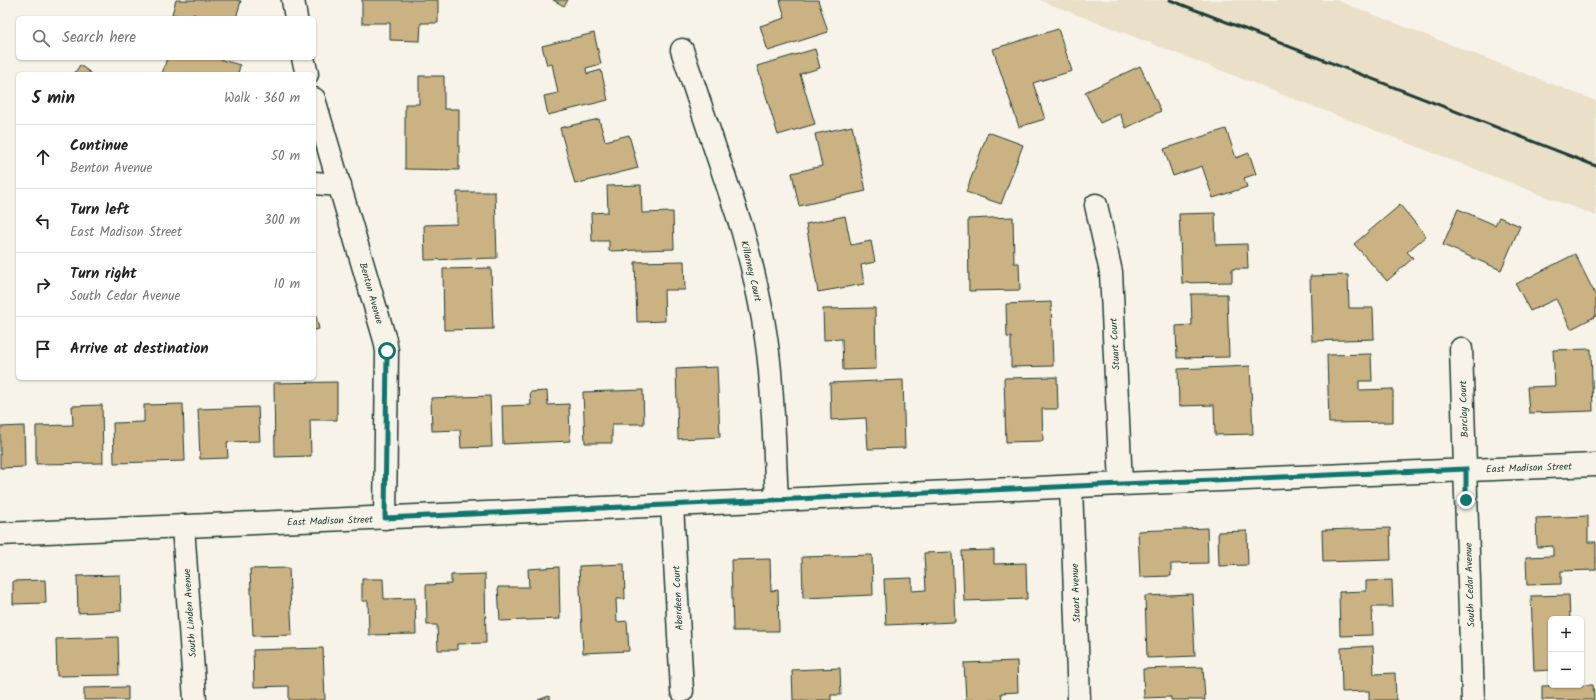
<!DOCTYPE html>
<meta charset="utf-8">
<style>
body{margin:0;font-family:Kalam,sans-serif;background:#f6f6f6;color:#222}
.controls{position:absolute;right:12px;bottom:12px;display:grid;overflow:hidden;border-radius:6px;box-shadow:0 1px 3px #0004}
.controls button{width:36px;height:36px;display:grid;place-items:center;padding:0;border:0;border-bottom:1px solid #e0e0e0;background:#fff;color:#222;font:20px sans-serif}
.stop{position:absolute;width:12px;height:12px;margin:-9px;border:3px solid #0f766e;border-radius:50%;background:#fff}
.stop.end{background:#0f766e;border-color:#fff;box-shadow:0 1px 4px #0008}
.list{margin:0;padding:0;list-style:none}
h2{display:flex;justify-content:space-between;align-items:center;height:52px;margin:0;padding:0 16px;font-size:17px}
h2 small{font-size:13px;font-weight:400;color:#767676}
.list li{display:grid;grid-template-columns:26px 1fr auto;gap:12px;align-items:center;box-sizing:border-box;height:64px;padding:0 16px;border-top:1px solid #e0e0e0}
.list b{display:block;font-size:15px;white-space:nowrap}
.list p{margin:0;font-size:13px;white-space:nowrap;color:#767676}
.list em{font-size:13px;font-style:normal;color:#767676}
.icon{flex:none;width:22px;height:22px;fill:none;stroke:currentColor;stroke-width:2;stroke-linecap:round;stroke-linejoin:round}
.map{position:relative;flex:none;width:1596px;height:700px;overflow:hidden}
.search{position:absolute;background:#fff;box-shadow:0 1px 3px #0004;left:16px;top:16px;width:300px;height:44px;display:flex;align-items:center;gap:10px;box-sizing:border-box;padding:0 14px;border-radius:6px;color:#767676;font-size:15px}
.panel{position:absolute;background:#fff;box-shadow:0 1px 3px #0004;left:16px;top:72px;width:300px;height:308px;border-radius:6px}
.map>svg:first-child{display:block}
.built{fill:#eae0c9}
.building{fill:#cbb282;stroke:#1f3d34}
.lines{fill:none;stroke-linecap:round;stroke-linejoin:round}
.minor-casing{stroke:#1f3d34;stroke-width:25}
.minor{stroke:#f7f3e8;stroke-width:22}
.rail{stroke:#1f3d34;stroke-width:3}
.route{stroke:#0f766e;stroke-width:5}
.labels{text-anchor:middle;stroke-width:3;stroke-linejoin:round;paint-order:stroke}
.street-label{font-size:10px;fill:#1f3d34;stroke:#f7f3e8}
</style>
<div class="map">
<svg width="1596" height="700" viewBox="0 0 1596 700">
<rect width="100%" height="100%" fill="#f7f3e8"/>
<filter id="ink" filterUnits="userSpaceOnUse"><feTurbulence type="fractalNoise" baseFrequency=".025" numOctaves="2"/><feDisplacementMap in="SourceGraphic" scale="8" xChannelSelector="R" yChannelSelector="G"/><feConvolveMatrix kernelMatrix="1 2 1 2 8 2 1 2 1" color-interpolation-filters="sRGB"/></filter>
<g filter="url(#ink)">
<path class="built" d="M1039 0H1336L1596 101V216Z"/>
<g class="building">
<path d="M176 0H236L241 1 236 18H206L193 14 192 18H185L172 14Z"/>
<path d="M362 0H438V23H421L420 41 390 40V23H362Z"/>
<path d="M553 0H568L564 6Z"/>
<path d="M780 0H818L828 32 768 51 760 26 785 18Z"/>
<path d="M1058 29 1072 71 1033 83 1045 119 1019 127 993 49Z"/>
<path d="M594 33 601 64 586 68 587 74 601 70 608 100 548 115 544 96 558 93 552 64 547 65 542 46Z"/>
<path d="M815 49 820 68 800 74 815 124 778 135 757 66Z"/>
<path d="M167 58H215L240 65 238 74H162Z"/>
<path d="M80 65 92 74H74Z"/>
<path d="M1140 66 1161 111 1126 128 1120 114 1100 123 1085 92Z"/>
<path d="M419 76H444V109H459V170L405 169V104H419Z"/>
<path d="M599 119 605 141 629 135 638 168 575 184 560 128Z"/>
<path d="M852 126 866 191 799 206 792 173 822 166 815 134Z"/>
<path d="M1226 129 1236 158 1249 153 1256 174 1244 178 1247 187 1213 198 1202 166 1173 176 1164 149Z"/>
<path d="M988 132 1023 145 1001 204 966 192Z"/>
<path d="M641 185 642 213 673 212 674 249 609 251V241H592L591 213 608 212 607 186Z"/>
<path d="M457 192H495L497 258 425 260 424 225 457 224Z"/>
<path d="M1400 205 1426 236 1407 252 1413 258 1387 281 1354 244Z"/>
<path d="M1458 209 1495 225 1499 217 1520 226 1501 270 1443 245Z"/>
<path d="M1215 213 1216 245 1247 244 1248 269H1232V282L1182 283 1179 214Z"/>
<path d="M845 216 851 245 871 241 875 262 861 265 864 284 818 292 806 224Z"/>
<path d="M1013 217 1014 263H1019L1020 290 969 291 968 219Z"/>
<path d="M1575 254 1596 296V316L1571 329 1556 299 1530 311 1516 284Z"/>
<path d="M684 261 685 290H664L665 321 637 322 635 262Z"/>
<path d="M491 268 493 329 444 330 443 269Z"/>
<path d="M1348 275 1349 308H1373L1374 339 1312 341 1310 276Z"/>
<path d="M1191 294H1227L1229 357 1177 358 1176 326 1192 325Z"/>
<path d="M1051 302 1053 366 1011 367V337H1007L1006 304Z"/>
<path d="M314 307 319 329 314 330Z"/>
<path d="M875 308 876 369 843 370 842 339 824 340 823 309Z"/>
<path d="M1591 349 1593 411 1529 413 1527 387 1555 386 1553 350Z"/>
<path d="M1371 354 1372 381H1359V390L1393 389V422L1329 423 1327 355Z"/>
<path d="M1250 366 1253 434 1215 435 1214 405 1179 406 1178 369Z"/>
<path d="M717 367 720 437 678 439 676 369Z"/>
<path d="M1057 377 1058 409H1042L1043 441 1006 442 1004 378Z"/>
<path d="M903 380 905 448 868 449 866 418 831 420 830 383Z"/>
<path d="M337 382V420H310L311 456 275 457 274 383Z"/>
<path d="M643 390 644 424H612V443H585L583 392Z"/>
<path d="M547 391 548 405 569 404 570 441 503 444 502 406 531 405 530 392Z"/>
<path d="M490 396 492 447 461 448 460 430 432 431 431 398Z"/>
<path d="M183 404 185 461 114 463 113 423 144 422V405Z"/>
<path d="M102 405 103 463 36 464V426L73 425 72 406Z"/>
<path d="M258 407 260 441 227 442 228 458 200 459 198 409Z"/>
<path d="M24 426 25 467 0 468V427Z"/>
<path d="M1588 516V542H1596V570L1561 571V584L1527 585 1526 557 1553 556V546L1537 547 1536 518Z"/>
<path d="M1207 528 1208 563 1171 564V576L1140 577 1138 531Z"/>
<path d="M1390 528 1391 560 1323 562 1322 530Z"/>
<path d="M1247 531 1248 565 1219 566 1218 532Z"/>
<path d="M994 550V564L1026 563 1027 599 964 601 962 551Z"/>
<path d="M952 552 955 622 886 625 884 579 912 578V591L926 590 924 553Z"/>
<path d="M872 555 873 595 803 598 802 557Z"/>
<path d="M770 559 771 591 778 590 779 631H733L731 560Z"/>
<path d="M624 564 625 599H616L617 622 627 621 629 651 583 653 579 566Z"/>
<path d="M559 567 560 619 500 621 498 587H529L528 569Z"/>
<path d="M289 568 292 635 253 636 250 569Z"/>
<path d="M485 574 486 643 457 644V650H438L437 625H427L426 585 451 584V575Z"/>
<path d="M120 575 121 611 78 613 77 576Z"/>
<path d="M362 579H383L384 599 415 598 416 634 369 635 368 601H362Z"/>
<path d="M45 580 46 603 13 604V581Z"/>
<path d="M1392 580 1393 607H1372L1373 635 1340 636 1339 592 1366 591V581Z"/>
<path d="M1192 594 1195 656 1147 658 1145 596Z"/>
<path d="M1569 595 1570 619H1551V670L1534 671 1531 596Z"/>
<path d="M118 637 119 675 57 676 56 639Z"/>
<path d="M1373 646 1374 674 1395 673 1396 700H1369V691L1342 692 1341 648Z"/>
<path d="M323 648 325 700H289V686L254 687 253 650Z"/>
<path d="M1017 661 1018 692 1001 693 1002 700H966L964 663Z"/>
<path d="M1203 667 1205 700H1171V697L1144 698 1143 669Z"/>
<path d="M840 668 841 695H831V700H793L792 670Z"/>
<path d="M1593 685 1594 700H1542V686Z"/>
<path d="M128 687V700H84V688Z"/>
<path d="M549 696 551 700H538Z"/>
</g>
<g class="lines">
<defs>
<g id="minor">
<path d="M293 0 296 18"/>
<path d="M682 50 742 229C756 279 768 332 771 385 774 423 775 462 777 501"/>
<path d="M303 58 307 74"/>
<path d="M314 99 385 340 387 351 385 518"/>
<path d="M314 183 340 185"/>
<path d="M1096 205 1111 272 1121 484"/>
<path d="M1461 349 1473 700"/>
<path d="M1071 487 1079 700"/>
<path d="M672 505 682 691"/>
<path d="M183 526 195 700"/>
<path d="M0 534 672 505 1121 484 1596 465"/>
</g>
</defs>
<use href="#minor" class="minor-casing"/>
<use href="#minor" class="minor"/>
<path class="rail" d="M1170 0 1596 166"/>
</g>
</g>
<g class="lines" filter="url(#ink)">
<path class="route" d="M387 351 385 518 1121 484 1466 469V500"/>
</g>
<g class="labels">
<g class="street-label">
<text transform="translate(752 271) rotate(77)" y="4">Killarney Court</text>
<text transform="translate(372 293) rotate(74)" y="4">Benton Avenue</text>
<text transform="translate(1114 344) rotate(-93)" y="4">Stuart Court</text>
<text transform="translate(1463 409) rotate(-92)" y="4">Barclay Court</text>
<text transform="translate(1529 467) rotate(-2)" y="4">East Madison Street</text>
<text transform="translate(330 520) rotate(-2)" y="4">East Madison Street</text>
<text transform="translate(1469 585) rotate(-92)" y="4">South Cedar Avenue</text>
<text transform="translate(1075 593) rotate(-92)" y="4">Stuart Avenue</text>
<text transform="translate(677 598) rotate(-93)" y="4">Aberdeen Court</text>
<text transform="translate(189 613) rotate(-94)" y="4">South Linden Avenue</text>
</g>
</g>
</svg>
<div class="controls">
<button>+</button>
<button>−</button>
</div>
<div class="stop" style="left:387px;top:351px"></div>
<div class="stop end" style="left:1466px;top:500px"></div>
<div class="search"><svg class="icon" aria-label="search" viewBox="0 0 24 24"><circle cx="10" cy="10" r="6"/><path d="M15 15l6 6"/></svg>Search here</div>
<section class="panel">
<h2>5 min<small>Walk · 360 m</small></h2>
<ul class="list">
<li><svg class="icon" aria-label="ahead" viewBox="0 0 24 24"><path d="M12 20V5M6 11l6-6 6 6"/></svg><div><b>Continue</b><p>Benton Avenue</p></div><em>50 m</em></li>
<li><svg class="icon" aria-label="left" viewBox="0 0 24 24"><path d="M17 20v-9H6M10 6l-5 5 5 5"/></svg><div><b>Turn left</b><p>East Madison Street</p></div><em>300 m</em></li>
<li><svg class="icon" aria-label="right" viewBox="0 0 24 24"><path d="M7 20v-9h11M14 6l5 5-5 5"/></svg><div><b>Turn right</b><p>South Cedar Avenue</p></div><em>10 m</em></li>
<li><svg class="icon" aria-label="arrive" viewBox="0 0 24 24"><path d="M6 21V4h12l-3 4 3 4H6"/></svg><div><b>Arrive at destination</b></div></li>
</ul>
</section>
</div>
